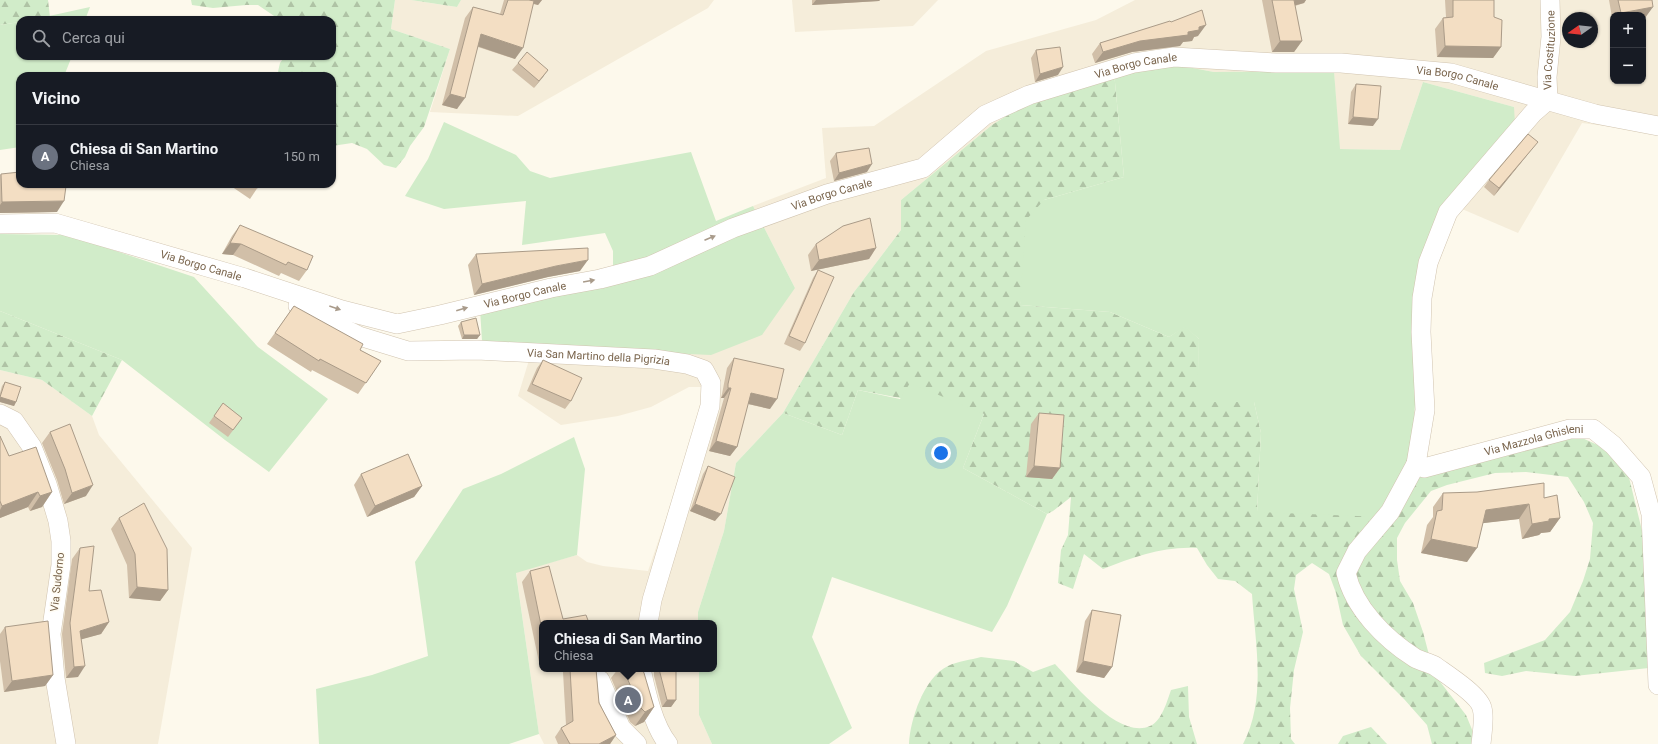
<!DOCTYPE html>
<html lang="it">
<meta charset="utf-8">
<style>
body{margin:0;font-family:Roboto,sans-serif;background:#20242c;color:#f1f3f6}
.controls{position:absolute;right:12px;top:12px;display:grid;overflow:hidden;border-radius:8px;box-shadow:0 1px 3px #0004}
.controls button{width:36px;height:36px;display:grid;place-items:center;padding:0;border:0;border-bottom:1px solid #363941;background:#171b24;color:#f1f3f6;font:20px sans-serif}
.compass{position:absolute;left:1562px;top:12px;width:36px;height:36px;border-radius:50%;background:#171b24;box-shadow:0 1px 3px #0004;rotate:255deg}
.you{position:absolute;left:941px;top:453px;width:14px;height:14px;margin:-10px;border:3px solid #fff;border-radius:50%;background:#1a73e8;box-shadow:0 0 0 6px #1a73e833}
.badge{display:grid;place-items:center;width:26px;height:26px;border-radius:50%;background:#8c9099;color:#fff;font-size:13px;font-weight:700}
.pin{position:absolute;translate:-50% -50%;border:2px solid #fff;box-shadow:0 1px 4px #0006}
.popup{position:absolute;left:539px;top:620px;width:178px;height:52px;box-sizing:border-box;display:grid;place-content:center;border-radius:8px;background:#171b24;filter:drop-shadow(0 1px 3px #0005);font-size:13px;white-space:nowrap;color:#9ea1a6}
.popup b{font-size:15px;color:#f1f3f6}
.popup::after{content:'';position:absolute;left:50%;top:100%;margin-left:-8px;border:8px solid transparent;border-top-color:#171b24}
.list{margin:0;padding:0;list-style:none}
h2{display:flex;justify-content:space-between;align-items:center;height:52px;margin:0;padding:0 16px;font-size:17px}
h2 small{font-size:13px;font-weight:400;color:#9ea1a6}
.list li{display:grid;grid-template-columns:26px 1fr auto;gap:12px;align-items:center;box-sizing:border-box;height:64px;padding:0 16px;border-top:1px solid #363941}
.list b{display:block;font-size:15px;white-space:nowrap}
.list p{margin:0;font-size:13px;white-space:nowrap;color:#9ea1a6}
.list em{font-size:13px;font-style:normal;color:#9ea1a6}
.icon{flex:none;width:22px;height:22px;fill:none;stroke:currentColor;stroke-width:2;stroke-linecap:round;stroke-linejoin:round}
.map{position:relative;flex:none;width:1658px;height:744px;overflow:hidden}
.search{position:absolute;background:#171b24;box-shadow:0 1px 3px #0004;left:16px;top:16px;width:320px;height:44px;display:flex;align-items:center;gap:10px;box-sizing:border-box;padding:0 14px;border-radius:12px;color:#9ea1a6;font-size:15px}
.panel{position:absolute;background:#171b24;box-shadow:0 1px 3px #0004;left:16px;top:72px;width:320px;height:116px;border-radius:12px}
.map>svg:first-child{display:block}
.residential{fill:#f5edda;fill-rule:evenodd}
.forest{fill:url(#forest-firs)}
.green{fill:#d1ecc9}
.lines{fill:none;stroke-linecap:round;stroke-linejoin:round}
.minor-casing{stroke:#d1c4b0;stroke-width:20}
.minor{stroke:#fff;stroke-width:19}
.wall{fill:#d1bfa8}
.shaded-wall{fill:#aa9b88}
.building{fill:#f3dec3;stroke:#aa9b88}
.oneway{fill:#a99b8b}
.labels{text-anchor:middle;stroke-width:3;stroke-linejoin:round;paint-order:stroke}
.street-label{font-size:11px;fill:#7a654d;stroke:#fffcf3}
</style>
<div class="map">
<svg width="1658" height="744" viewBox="0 0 1658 744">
<defs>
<pattern id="forest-firs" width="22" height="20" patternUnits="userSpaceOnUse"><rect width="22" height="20" fill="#d1ecc9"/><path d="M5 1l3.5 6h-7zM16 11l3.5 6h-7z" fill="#afc3a5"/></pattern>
</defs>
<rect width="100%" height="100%" fill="#fdf9ec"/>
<g class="residential">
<path d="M395 0H411L457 7 461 0H714L708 8 518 116 430 112 450 49 391 29Z"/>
<path d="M792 0H938L913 26 795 32Z"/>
<path d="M1135 0H1658V133L1582 123 1518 233 1448 203 1514 107 1423 82 1400 150 1339 149 1334 72H1214L1171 64 1038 96 992 125 901 200V230L854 292 783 413 736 463 724 531 698 612V623H542V669H699V715L712 744H544L539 734 516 572 577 555 587 562 603 566 648 571 694 437 703 387H689L651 407 618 416 561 425 518 396 533 347 795 288 753 206 826 178 822 128 874 126 986 51 1096 20ZM1613 15H1643V81H1613ZM1568 18H1592V42H1568Z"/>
<path d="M0 370 42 380 92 416 99 435 192 548 158 744H0Z"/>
</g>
<g class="forest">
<path d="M0 0H48L50 17 20 20V22L0 25Z"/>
<path d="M191 0H395L391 29 450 49 424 127 410 146 405 157 396 168 384 165 367 149 352 143 332 146V76H277L280 63 285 56H332V20H280L258 5H246L213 8 192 5Z"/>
<path d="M411 0H461L457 7Z"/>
<path d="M1114 72 1124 177 1044 200 1020 305 1110 312 1169 337 1185 326 1199 339 1198 402H1254L1261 433 1257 512 1408 466 1538 446 1580 437 1624 457 1647 551 1658 667 1575 676 1526 671 1502 676 1485 673 1484 663 1545 640 1570 612 1583 581 1590 559 1593 523 1584 502 1568 477 1526 472 1495 473 1447 485 1431 491 1405 523 1397 538V560L1400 581 1413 603 1423 632 1434 674 1466 715 1478 744H1432L1427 725 1404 699 1361 656 1343 625 1336 593 1329 574 1312 563 1296 575 1294 589 1303 632 1294 670 1290 708 1291 739 1295 744H1243C1267 699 1255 642 1252 594L1235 581 1218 579 1207 565 1197 548C1164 546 1133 557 1103 569L1084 554 1073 589 1058 583 1061 550 1068 535 1071 497 1053 511 1047 514 963 468 984 414 858 390 842 435 783 413 854 292 901 230V200L992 125 1038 96Z"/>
<path d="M0 311 122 360 92 416 42 380 0 370Z"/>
<path d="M981 657 1014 661 1033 672 1055 664C1074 684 1119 740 1150 726 1162 721 1167 701 1171 690L1188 686 1189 717 1197 744H909C910 720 924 677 948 666 958 661 971 660 981 657Z"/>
<path d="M1371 727 1387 744H1338L1343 736Z"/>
</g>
<g class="green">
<path d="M90 7 85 20H31Z"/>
<path d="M20 22V56H72L64 76H20V147L0 150V25Z"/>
<path d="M1171 64 1214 72 1334 71 1340 149 1400 150 1423 82 1514 107 1515 124 1448 203 1418 362 1414 419 1408 466 1382 517 1257 512 1261 433 1254 402H1197L1199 339 1185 327 1169 337 1110 312 1020 305 1026 220 1044 200 1124 177 1114 72Z"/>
<path d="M444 122 516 155 530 171 550 178 691 152 716 221 753 206 795 288 762 335 711 355 533 347 482 341 480 309 613 281V251L605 233 522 245 526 201 444 209 405 196 428 159Z"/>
<path d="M0 234 68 235 194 277 258 347 328 399 269 472 225 440 122 360 0 311Z"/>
<path d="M910 383 984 414 963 468 1047 514 1007 606 992 632 832 577 812 637 852 728 829 744H712L699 715V669H714V623H698V612L724 531 736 463 783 413 842 435 858 390 900 399Z"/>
<path d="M574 437 585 469 577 555 516 573 539 734 509 744H319L316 689 372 675 428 656 415 562 463 489 501 474Z"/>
</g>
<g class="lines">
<defs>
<g id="minor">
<path id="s1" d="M1548 100 1533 113 1448 212 1428 263 1422 298 1421 332 1425 410 1416 464 1424 468 1570 429H1593L1613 445 1641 477 1651 514 1658 685"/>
<path id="s2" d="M1548 100 1547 77 1551 37 1550 0"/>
<path id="s3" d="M0 224 55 223 245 278 342 310 397 324 440 315 551 288 600 279 650 266 733 228 827 194 923 168 985 115 1029 95 1134 63 1174 57 1276 63H1341L1451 73 1595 114 1658 126"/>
<path id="s4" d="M298 306 359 336 408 351 477 350 654 359 687 364 704 370 711 383 710 406 652 600 648 623"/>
<path d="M0 414 14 421 32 447 47 484 58 521 61 541V565L51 634 55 678 66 744"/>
<path d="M1416 464 1390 512 1357 551 1346 573C1354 608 1385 639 1415 658 1421 661 1429 663 1435 666 1446 674 1479 695 1482 708 1485 718 1482 733 1481 744"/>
<path d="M641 669C646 692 653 725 668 744"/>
<path d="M600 680 621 728 637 744"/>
</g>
</defs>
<use href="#minor" class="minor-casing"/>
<use href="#minor" class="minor"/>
</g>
<g class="wall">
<path d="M504 0H542L538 5 533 4 515 59 478 47 457 109 442 105 465 18 473 7 500 14Z"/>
<path d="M812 0H880L879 1 812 5Z"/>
<path d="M1262 0H1306L1304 3 1295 6 1302 41 1294 52H1272Z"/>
<path d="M1445 0H1494V17L1501 47 1493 58 1437 57 1435 29 1443 18 1446 17Z"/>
<path d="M1609 0H1652L1645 18 1643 15H1613V23Z"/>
<path d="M1171 22 1198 36 1194 37 1192 41 1183 42 1180 46 1132 52 1095 63 1092 54 1100 43Z"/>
<path d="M1036 50 1058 75 1035 82 1031 58Z"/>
<path d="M518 63 548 70 534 88 512 70Z"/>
<path d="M1356 84 1373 126 1348 124 1351 92Z"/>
<path d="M1532 149 1494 196 1484 187 1489 180Z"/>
<path d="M836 153 867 172 834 181 830 161Z"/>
<path d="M1 174 57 212 0 213V175Z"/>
<path d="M228 184H260L250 199Z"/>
<path d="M240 225 307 270 299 281 281 273 279 276 233 255 222 254 232 236Z"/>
<path d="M816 244 876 248 869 259 811 271 808 255Z"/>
<path d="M476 254 580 271 548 277 474 295 468 265Z"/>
<path d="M818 270 805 343 800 351 784 344 813 278Z"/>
<path d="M294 306 360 350 381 361 358 394 312 370 311 372 267 344Z"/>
<path d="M461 322 480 335 477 339H462L458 326Z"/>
<path d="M734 358 770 409 748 404 737 447 730 456 709 451 724 398H721L722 394 727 368Z"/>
<path d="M543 360 571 401 565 409 527 391 537 368Z"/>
<path d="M5 382 16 402 14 406 0 402V393L2 386Z"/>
<path d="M223 403 242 418 228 437 209 423Z"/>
<path d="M1039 413 1060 468 1052 479 1026 477 1031 424Z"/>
<path d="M50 432 86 496 64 504 57 480 42 443Z"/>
<path d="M0 436 9 456 52 492 42 507 30 511 28 507 0 518Z"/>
<path d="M708 466 715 521 690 511 703 474Z"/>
<path d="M361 474 422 486 414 497 367 517 354 485Z"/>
<path d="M1443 493 1544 498 1560 518 1550 532 1541 533 1539 535 1522 539 1519 519 1482 523 1467 562 1421 553 1427 525 1433 517V507Z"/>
<path d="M119 518 168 590 160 601 129 598 127 565 111 529Z"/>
<path d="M80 548 89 591 109 622 101 634 81 639 78 677 66 678 62 634 72 559Z"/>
<path d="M530 571 542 623V661L539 662 522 582Z"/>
<path d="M1092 610 1112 667 1104 678 1076 672 1085 621Z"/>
<path d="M5 627 53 675 45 686 4 692 0 661V634Z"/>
<path d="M566 669H596L599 703 616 735 610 744H558L555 737 561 728 566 725 563 672Z"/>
<path d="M618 669H642L654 707 644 722 635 726 630 722 611 678Z"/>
<path d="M654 669H676V700L671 707H662L654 676Z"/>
</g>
<g class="shaded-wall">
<path d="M522 0H542L538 5Z"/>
<path d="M816 0H880L879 1 812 5Z"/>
<path d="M1291 0H1306L1304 3 1285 8Z"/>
<path d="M1653 7 1645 18H1643V15H1619L1621 13Z"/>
<path d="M1206 25 1198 36 1194 37 1192 41 1183 42 1180 46 1132 52 1095 63 1103 52 1140 41 1188 32 1199 27Z"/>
<path d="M481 34 523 48 515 59 474 45Z"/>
<path d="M1280 41H1302L1294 52H1272Z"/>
<path d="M1445 46 1501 47 1493 58 1437 57Z"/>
<path d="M1063 67 1058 75 1035 82 1040 74Z"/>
<path d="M548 70 543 77 534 88 539 81Z"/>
<path d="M450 94 465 98 457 109 442 105Z"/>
<path d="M1353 117 1378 119 1373 126 1348 124Z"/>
<path d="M1538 142 1532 149 1494 196 1499 188Z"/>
<path d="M872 164 867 172 834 181 839 173Z"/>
<path d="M64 201 57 212 0 213V205L2 202Z"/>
<path d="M230 243 241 244 233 255 222 254Z"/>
<path d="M876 248 869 259 811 271 819 260Z"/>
<path d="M588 260 580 271 548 277 474 295 482 284 556 266Z"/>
<path d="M464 335H480L477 339H462Z"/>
<path d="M728 388H731L724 398H721Z"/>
<path d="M751 393 777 399 770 409 744 403Z"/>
<path d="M0 397 16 402 14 406 0 402Z"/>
<path d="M716 441 737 447 730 456 709 451Z"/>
<path d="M1034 466 1060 468 1052 479 1026 477Z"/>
<path d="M93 485 86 496 64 504 72 493Z"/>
<path d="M422 486 414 497 367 517 375 506Z"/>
<path d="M38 492 28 507 0 518V510L2 506Z"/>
<path d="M52 492 42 507 30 511 40 496Z"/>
<path d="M695 504 721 514 715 521 690 511Z"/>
<path d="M1529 504 1519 519 1476 524 1486 510Z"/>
<path d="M1560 518 1550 532 1541 533 1539 535 1522 539 1532 524 1549 519Z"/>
<path d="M1431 539 1477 548 1467 562 1421 553Z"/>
<path d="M137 587 168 590 160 601 129 598Z"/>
<path d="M109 622 101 634 72 642 80 631Z"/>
<path d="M542 657V661L539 662Z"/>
<path d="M1083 661 1112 667 1104 678 1076 672Z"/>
<path d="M85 666 78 677 66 678 74 667Z"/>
<path d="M53 675 45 686 4 692 12 681Z"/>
<path d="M667 700H676L671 707H662Z"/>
<path d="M654 707 644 722 635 726 645 712Z"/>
<path d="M616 735 610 744H599Z"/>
</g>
<g class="building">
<path d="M508 0H529L534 1 523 48 481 34 465 98 450 94 473 7 503 15Z"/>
<path d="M1272 0H1294L1302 41H1280Z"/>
<path d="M1453 0H1494V17L1502 20 1501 47 1445 46 1443 18 1453 17Z"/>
<path d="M1618 0H1652L1653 7 1621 13Z"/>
<path d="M1202 10 1206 25 1199 27V30L1188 32V35L1140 41 1103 52 1100 43 1170 21 1171 22Z"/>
<path d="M1060 47 1063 67 1040 74 1036 50Z"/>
<path d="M527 52 548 70 539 81 518 63Z"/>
<path d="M1356 84 1381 86 1378 119 1353 117Z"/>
<path d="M1528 134 1538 142 1499 188 1489 180Z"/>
<path d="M869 148 872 164 839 173 836 153Z"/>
<path d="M20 172V184H61L66 186 64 201 2 202 1 174Z"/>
<path d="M252 184H260L258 188Z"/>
<path d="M870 218 876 248 819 260 816 244 843 226Z"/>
<path d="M240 225 313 256 307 270 288 262 286 265 241 244 230 243Z"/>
<path d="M588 248V260L556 266 482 284 476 254Z"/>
<path d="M818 270 834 277 805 343 789 336Z"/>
<path d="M294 306 363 344 360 350 381 361 366 383 320 359 319 361 275 333Z"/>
<path d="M476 318 480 335H464L461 322Z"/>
<path d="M734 358 784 369 777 399 751 393 737 447 716 441 731 388H728V384Z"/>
<path d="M543 360 582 378 571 401 532 384Z"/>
<path d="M5 382 21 387 16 402 0 397Z"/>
<path d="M223 403 242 418 233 430 214 416Z"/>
<path d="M1039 413 1064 415 1060 468 1034 466Z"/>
<path d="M70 424 93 485 72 493 65 469 50 432Z"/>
<path d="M0 436 9 456 36 447 52 492 40 496 38 492 2 506 0 501Z"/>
<path d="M408 454 422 486 375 506 361 474Z"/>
<path d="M708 466 735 477 721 514 695 504Z"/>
<path d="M1544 483V498L1557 495 1560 518 1549 519V521L1532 524 1529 504 1486 510 1477 548 1431 539 1437 511 1442 510 1443 493 1477 492Z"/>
<path d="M144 503 167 549 168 590 137 587 135 554 119 518Z"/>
<path d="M94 546 89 591 101 590 109 622 80 631 85 666 74 667 70 623 80 548Z"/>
<path d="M549 566 563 619 586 615 589 623H542V630L530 571Z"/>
<path d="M1092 610 1121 615 1112 667 1083 661Z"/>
<path d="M48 621 53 675 12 681 5 627Z"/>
<path d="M570 669H596L599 703 616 735 599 744H570L561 728 573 721Z"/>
<path d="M623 669H642L644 673 654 707 645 712 640 707Z"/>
<path d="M659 669H676V700H667Z"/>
</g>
<defs><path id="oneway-solid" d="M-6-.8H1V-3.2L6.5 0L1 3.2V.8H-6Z"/></defs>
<g class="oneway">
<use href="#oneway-solid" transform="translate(710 238) rotate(-23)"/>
<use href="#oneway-solid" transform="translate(589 281) rotate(-10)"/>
<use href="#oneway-solid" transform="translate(335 308) rotate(19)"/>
<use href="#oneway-solid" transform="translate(462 309) rotate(-16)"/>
</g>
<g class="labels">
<g class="street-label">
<text dy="4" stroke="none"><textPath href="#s2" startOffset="50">Via Costituzione</textPath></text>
<text dy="4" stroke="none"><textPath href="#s3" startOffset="1203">Via Borgo Canale</textPath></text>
<text dy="4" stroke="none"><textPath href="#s3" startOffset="1527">Via Borgo Canale</textPath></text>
<text dy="4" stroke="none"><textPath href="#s3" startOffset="867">Via Borgo Canale</textPath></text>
<text dy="4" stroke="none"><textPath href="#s3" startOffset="207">Via Borgo Canale</textPath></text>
<text dy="4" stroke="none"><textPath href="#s3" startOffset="543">Via Borgo Canale</textPath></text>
<text dy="4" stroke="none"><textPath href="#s4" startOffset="310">Via San Martino della Pigrizia</textPath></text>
<text dy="4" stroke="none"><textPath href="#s1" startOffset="530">Via Mazzola Ghisleni</textPath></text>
<text transform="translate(57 582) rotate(-84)" y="4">Via Sudorno</text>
</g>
</g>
</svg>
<div class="controls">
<button>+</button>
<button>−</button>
</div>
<svg class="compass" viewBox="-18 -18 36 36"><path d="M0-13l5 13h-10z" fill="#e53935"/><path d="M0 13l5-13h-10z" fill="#9ea1a6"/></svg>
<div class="you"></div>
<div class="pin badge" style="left:628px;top:700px;background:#6b7280">A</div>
<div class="popup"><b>Chiesa di San Martino</b>Chiesa</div>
<div class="search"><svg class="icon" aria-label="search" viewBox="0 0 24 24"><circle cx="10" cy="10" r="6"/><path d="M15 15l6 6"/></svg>Cerca qui</div>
<section class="panel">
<h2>Vicino<small></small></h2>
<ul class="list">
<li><span class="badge" style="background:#6b7280">A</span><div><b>Chiesa di San Martino</b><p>Chiesa</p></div><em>150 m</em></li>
</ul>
</section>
</div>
